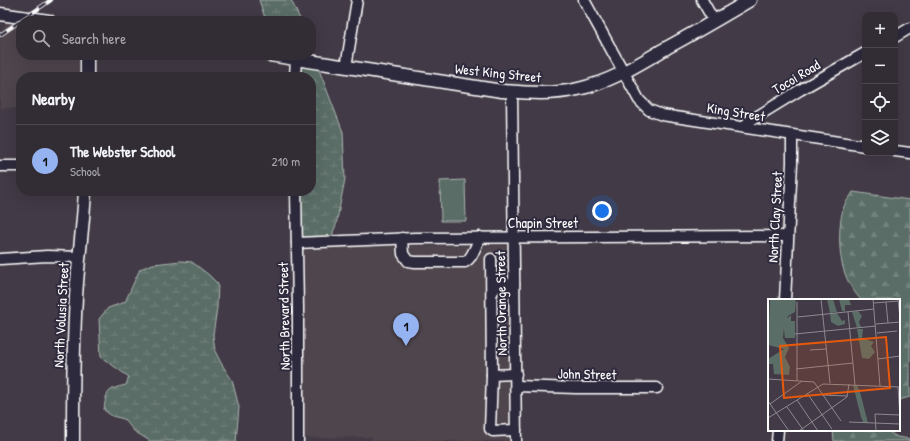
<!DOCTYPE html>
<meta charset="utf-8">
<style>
body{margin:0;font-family:"Patrick Hand",sans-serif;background:#3a343c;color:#f1f3f6}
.controls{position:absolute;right:12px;top:12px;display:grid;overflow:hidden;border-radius:8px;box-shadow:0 4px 16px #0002}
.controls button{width:36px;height:36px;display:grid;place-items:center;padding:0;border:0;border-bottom:1px solid #4d484f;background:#322c34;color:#f1f3f6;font:20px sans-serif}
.you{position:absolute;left:602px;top:211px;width:14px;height:14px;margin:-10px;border:3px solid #fff;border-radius:50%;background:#1a73e8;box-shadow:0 0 0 6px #1a73e833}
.badge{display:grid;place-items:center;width:26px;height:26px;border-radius:50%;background:#95b2f1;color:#111;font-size:13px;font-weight:700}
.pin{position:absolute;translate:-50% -33px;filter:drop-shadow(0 1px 2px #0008)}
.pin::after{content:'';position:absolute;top:21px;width:14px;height:12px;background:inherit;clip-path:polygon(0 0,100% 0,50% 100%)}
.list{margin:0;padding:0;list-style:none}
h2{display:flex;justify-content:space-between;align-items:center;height:52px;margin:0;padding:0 16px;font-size:17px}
h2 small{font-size:13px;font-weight:400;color:#a8a7ac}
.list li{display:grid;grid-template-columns:26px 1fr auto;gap:12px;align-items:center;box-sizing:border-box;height:72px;padding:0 16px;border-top:1px solid #4d484f}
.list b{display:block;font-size:15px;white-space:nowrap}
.list p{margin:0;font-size:13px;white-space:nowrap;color:#a8a7ac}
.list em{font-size:13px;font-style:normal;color:#a8a7ac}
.icon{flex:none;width:22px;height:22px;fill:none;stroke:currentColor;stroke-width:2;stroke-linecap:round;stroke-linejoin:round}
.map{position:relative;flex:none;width:910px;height:441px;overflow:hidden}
.search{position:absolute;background:#322c34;box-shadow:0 4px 16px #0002;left:16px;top:16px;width:300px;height:44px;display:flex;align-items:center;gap:10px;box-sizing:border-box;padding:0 14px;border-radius:16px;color:#a8a7ac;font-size:15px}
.panel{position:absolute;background:#322c34;box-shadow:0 4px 16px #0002;left:16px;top:72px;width:300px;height:124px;border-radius:16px}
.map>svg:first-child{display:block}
.built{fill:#50454d}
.forest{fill:url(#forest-firs);stroke:#acb6b2}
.wetland{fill:url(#wetland-marsh);stroke:#acb6b2}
.pitch{fill:#5a6d66;stroke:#acb6b2}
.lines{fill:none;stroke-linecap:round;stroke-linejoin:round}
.minor-casing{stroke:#fff;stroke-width:13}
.major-casing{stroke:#fff;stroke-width:15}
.minor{stroke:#2f2a3d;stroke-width:10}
.major{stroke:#2f2a3d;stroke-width:12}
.rail-casing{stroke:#fff;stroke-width:4}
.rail{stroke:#2f2a3d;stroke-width:2.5;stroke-dasharray:8;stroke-linecap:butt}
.labels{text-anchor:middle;stroke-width:4;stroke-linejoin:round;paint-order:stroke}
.street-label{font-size:14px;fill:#fff;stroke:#2f2a3d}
.inset-road{fill:none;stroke:#8e8990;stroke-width:1}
.view{fill:#e8590c;fill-opacity:0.15;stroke:#e8590c;stroke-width:2}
.inset-edge{fill:none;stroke:#fff;stroke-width:2}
</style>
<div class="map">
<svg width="910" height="441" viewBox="0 0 910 441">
<defs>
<pattern id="forest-firs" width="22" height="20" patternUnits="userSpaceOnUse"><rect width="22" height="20" fill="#5a6d66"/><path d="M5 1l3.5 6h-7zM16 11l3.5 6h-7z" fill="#73837d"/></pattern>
<pattern id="wetland-marsh" width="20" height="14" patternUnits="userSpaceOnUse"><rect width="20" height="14" fill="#5a6d66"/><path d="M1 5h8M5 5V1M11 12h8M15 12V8" fill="none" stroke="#73837d"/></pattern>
</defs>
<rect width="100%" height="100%" fill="#423a46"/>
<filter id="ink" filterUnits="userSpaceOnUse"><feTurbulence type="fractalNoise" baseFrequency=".025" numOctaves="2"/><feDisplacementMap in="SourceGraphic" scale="8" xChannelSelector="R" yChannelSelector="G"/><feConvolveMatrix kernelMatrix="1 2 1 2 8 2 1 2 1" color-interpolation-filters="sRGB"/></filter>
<g filter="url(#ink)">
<g class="built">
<path d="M7 19 21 21V55H79V77H21V108H0V33L3 30Z"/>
<path d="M508 245 510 441H372V437L303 438 301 254 306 247Z"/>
</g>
<g class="forest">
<path d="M853 192 910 200V397L899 400V300H861C855 293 849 285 846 276 838 259 837 219 846 202 848 199 851 196 853 192Z"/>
<path d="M833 430H886L897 437 910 439V441H834Z"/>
</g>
<g class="wetland">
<path d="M259 0H291L301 21H266Z"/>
<path d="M300 64 318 67 343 132 345 179 336 225 333 232V237L300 238V191H311V77H299Z"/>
<path d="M181 261 192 262 209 275 218 284 217 308 213 335 215 351 221 363 232 380 239 407 236 441H150L134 431 124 419 112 416 104 410C106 392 107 389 126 385L129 377 101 357 99 319 108 308 125 302 140 269 153 264Z"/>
</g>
<path class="pitch" d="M465 180 466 221H441L440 181Z"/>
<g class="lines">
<defs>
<g id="minor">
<path d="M584 0 639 100 649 110 662 115 865 146"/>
<path d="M702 0 714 21"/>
<path d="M895 37 910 28"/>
<path d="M346 67 357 0"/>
<path d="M295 77 296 59"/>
<path d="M512 92 516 441"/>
<path d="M745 127 748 122 800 90 865 53"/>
<path d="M895 151 910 153"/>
<path d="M0 166H21"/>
<path d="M296 191 298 308V441"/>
<path d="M402 238 403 254 408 261 415 262H465C473 258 476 245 480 237"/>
<path d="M297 243 415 238 788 236"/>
<path d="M0 259 47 256 80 257"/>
<path d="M491 259 492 375 490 429 493 431 516 430"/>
<path d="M492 293C496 283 505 285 514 284"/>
<path d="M785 300 792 163V135"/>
<path d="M492 375 516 374"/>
<path d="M516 386 576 388H657"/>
<path d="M777 441 778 430"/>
</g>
<g id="major">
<path d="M0 14 49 21"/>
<path d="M87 55V77"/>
<path d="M270 55 502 91C528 93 553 95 578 89 611 82 639 64 668 47 696 32 723 16 750 0"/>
<path d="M73 441C73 393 73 345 76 297 78 262 83 227 85 191"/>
</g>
</defs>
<use href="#minor" class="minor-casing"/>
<use href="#major" class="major-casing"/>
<use href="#minor" class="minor"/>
<use href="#major" class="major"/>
<defs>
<path id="rail" d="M0 35 51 0"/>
</defs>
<use href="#rail" class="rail-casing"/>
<use href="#rail" class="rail"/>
</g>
</g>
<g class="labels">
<g class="street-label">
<text transform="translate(498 73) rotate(6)" y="5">West King Street</text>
<text transform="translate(796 77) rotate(-31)" y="5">Tocoi Road</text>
<text transform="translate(736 112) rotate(9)" y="5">King Street</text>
<text transform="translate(775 217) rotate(-87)" y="5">North Clay Street</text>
<text x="543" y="228">Chapin Street</text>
<text transform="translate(501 303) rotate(-91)" y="5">North Orange Street</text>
<text transform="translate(61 315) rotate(-87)" y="5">North Volusia Street</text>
<text transform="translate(284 316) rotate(-91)" y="5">North Brevard Street</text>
<text transform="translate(587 374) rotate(1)" y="5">John Street</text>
</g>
</g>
<g transform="translate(768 299)">
<rect width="132" height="132" fill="#423a46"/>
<path d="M2 0H28L27 13 20 17 16 29 15 39 21 49 17 58 22 68 21 76 6 75 5 65H0V60L16 50 0 46ZM59 0H65L69 13 62 14ZM71 0H81L83 6H77V12H74ZM69 14 74 22 77 21V25L70 27 63 23 62 15Z" fill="#5a6d66"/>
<path d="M90 12 94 17 91 23 93 28 89 29 84 13ZM23 16V22H27V39H17L15 23ZM89 30H95L94 39 106 43 103 47 107 53 101 60 94 59ZM85 86H89L92 93 100 124 95 123 93 118Z" fill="#5a6d66"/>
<path class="inset-road" d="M53 0 62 84M105 0 112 87M130 0 132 20M118 3 120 24M106 4 130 2M80 13 87 86M30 18 106 10M108 25 132 23M109 34 129 32M27 35 108 27M42 51 58 50M110 60 132 57M28 70 85 64M0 80 46 83 73 122M29 82V3M130 88 132 119M39 94 64 130M54 96 79 97M29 101 50 132M0 102 21 132M2 105 34 82M19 108 36 132M0 119 55 85 132 88M81 123 132 125M31 132 79 98 81 85M108 132 107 115 132 116"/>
<path class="view" d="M118 38 122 89 16 99 12 47Z"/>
<rect width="132" height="132" class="inset-edge"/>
</g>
</svg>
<div class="controls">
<button>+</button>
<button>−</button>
<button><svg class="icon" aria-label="locate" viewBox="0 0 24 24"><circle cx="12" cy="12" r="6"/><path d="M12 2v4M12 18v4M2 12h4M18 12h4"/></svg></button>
<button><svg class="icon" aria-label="layers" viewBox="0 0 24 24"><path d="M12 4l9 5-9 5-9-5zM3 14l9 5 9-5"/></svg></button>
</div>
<div class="you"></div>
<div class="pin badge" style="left:406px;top:346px">1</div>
<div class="search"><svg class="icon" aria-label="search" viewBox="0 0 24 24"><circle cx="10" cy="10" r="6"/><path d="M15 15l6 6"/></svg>Search here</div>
<section class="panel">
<h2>Nearby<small></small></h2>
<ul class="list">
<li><span class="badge">1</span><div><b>The Webster School</b><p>School</p></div><em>210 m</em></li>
</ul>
</section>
</div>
